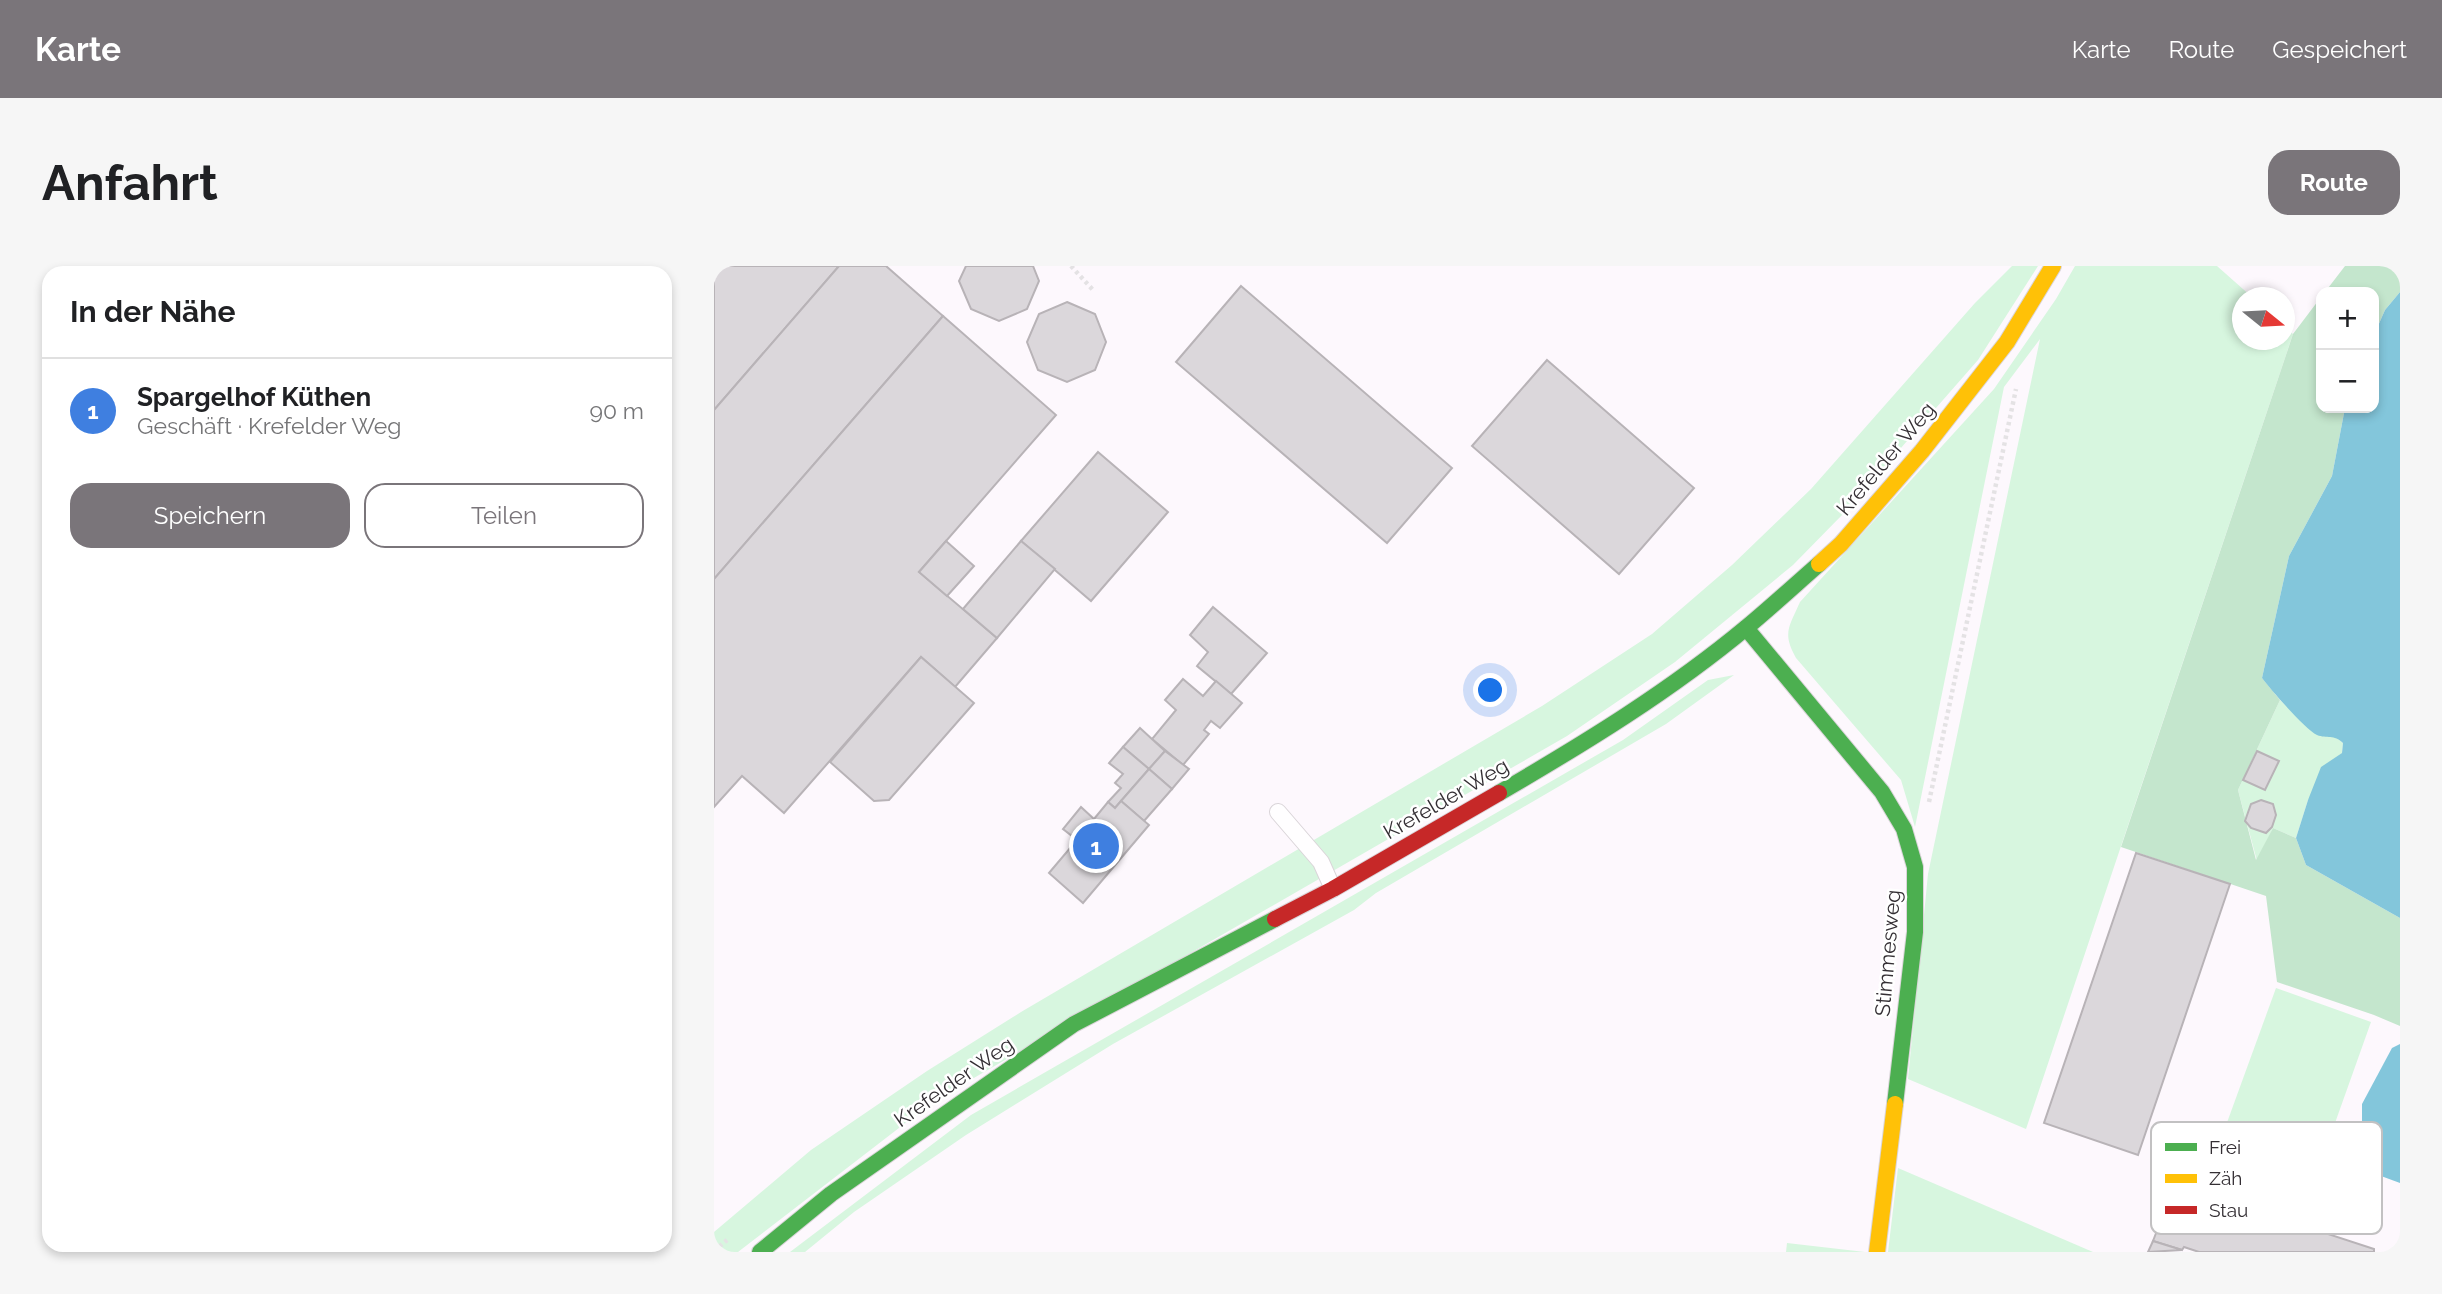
<!DOCTYPE html>
<html lang="de">
<meta charset="utf-8">
<style>
body{margin:0;font-family:Raleway,sans-serif;background:#f6f6f6;color:#202124}
.controls{position:absolute;right:21px;top:21px;display:grid;overflow:hidden;border-radius:14px;box-shadow:0 4px 10px #0003}
.controls button{width:63px;height:63px;display:grid;place-items:center;padding:0;border:0;border-bottom:2px solid #e0e0e0;background:#fff;color:#202124;font:35px sans-serif}
.compass{position:absolute;left:1518px;top:21px;width:63px;height:63px;border-radius:50%;background:#fff;box-shadow:0 4px 10px #0003;rotate:108deg}
.you{position:absolute;left:777px;top:425px;width:24px;height:24px;margin:-18px;border:5px solid #fff;border-radius:50%;background:#1a73e8;box-shadow:0 0 0 10px #1a73e833}
.badge{display:grid;place-items:center;width:46px;height:46px;border-radius:50%;background:#7a757a;color:#fff;font-size:23px;font-weight:700}
.pin{position:absolute;translate:-50% -50%;border:4px solid #fff;box-shadow:0 2px 7px #0006}
.list{margin:0;padding:0;list-style:none}
h2{display:flex;justify-content:space-between;align-items:center;height:91px;margin:0;padding:0 28px;font-size:30px}
h2 small{font-size:23px;font-weight:400;color:#757577}
.list li{display:grid;grid-template-columns:46px 1fr auto;gap:21px;align-items:center;box-sizing:border-box;height:105px;padding:0 28px;border-top:2px solid #e0e0e0}
.list b{display:block;font-size:26px;white-space:nowrap}
.list p{margin:0;font-size:23px;white-space:nowrap;color:#757577}
.list em{font-size:23px;font-style:normal;color:#757577}
.actions{display:flex;gap:14px;padding:21px 28px}
.actions a{flex:1;padding:16px 0;border:2px solid #7a757a;border-radius:21px;text-align:center;font-size:24px;color:#7a757a}
.actions .main{background:#7a757a;color:#fff}
.map{position:relative;flex:none;width:1686px;height:986px;overflow:hidden;border-radius:21px}
header{display:flex;align-items:center;gap:42px;box-sizing:border-box;height:98px;padding:0 35px;background:#7a757a;color:#fff}
header strong{font-size:33px}
nav{display:flex;gap:38px;margin-inline-start:auto;font-size:24px}
.intro{display:flex;align-items:center;justify-content:space-between;box-sizing:border-box;height:168px;padding:0 42px}
h1{margin:0;font-size:49px}
.button{padding:18px 32px;border-radius:21px;background:#7a757a;color:#fff;font-size:24px;font-weight:700}
main{display:flex;gap:42px;padding:0 42px}
aside{flex:1;background:#fff;border-radius:21px;box-shadow:0 4px 10px #0003}
.map>svg:first-child{display:block}
.green{fill:#d7f6df}
.forest{fill:#c4e6cd}
.water{fill:#83c6db}
.building{fill:#dbd7db;stroke:#b8b3b7;stroke-width:2}
.lines{fill:none;stroke-linecap:round;stroke-linejoin:round}
.lane-casing{stroke:#dad5d9;stroke-width:18}
.fast-casing{stroke:#dad5d9;stroke-width:18}
.slow-casing{stroke:#dad5d9;stroke-width:18}
.jam-casing{stroke:#dad5d9;stroke-width:18}
.path{stroke:#e4e2e4;stroke-width:4.5;stroke-dasharray:3.5 3.5;stroke-linecap:butt}
.lane{stroke:#fffeff;stroke-width:16}
.fast{stroke:#4caf50;stroke-width:16}
.slow{stroke:#ffc107;stroke-width:16}
.jam{stroke:#c62828;stroke-width:16}
.labels{text-anchor:middle;stroke-width:5;stroke-linejoin:round;paint-order:stroke}
.street-label{font-size:21px;fill:#342f34;stroke:#fff}
.key{fill:#fff;stroke:#c2c1c2;stroke-width:2}
.key-label{font-size:19px;fill:#342f34}
</style>
<header>
<strong>Karte</strong>
<nav><a>Karte</a><a>Route</a><a>Gespeichert</a></nav>
</header>
<div class="intro"><h1>Anfahrt</h1><a class="button">Route</a></div>
<main>
<aside>
<h2>In der Nähe<small></small></h2>
<ul class="list">
<li><span class="badge" style="background:#3f7fe0">1</span><div><b>Spargelhof Küthen</b><p>Geschäft · Krefelder Weg</p></div><em>90 m</em></li>
</ul>
<div class="actions"><a class="main">Speichern</a><a>Teilen</a></div>
</aside>
<div class="map">
<svg width="1686" height="986" viewBox="0 0 1686 986">
<rect width="100%" height="100%" fill="#fdf8fd"/>
<g class="green">
<path d="M1298 0H1324L1264 94 1130 247 1079 299 961 396 853 470 220 835 24 986H0V966L97 884 213 805 307 746 828 440 938 368 1018 299 1097 223 1261 37Z"/>
<path d="M1361 0H1503L1538 31 1528 32V74H1570L1571 61 1579 68 1312 863 1194 813 1214 608 1326 73 1290 121 1201 561 1187 514 1082 392C1068 367 1075 361 1086 336L1280 123 1342 33Z"/>
<path d="M1020 409 952 458 662 627 640 644 399 778 252 869 140 946 91 986H76L257 849 909 474 994 414Z"/>
<path d="M1566 434 1602 468 1622 471 1629 477 1628 487 1594 534 1582 572 1559 562 1543 595 1524 524Z"/>
<path d="M1562 722 1657 756 1595 930 1499 895Z"/>
<path d="M1184 902 1379 986H1174Z"/>
<path d="M1073 977 1151 986H1072Z"/>
</g>
<g class="forest">
<path d="M1631 0H1686V26L1671 44 1660 69V26H1611Z"/>
<path d="M1607 31V142H1631L1618 210 1575 290 1548 412 1566 434 1524 524 1542 594 1559 562 1582 572 1592 599 1686 652V760L1660 749 1563 716 1552 630 1407 581 1579 68Z"/>
</g>
<g class="water">
<path d="M1686 26V652L1592 599 1582 572 1594 534 1607 501 1628 487 1629 477C1620 468 1613 473 1603 469 1591 463 1557 424 1548 412L1575 290 1618 210 1631 142H1660V69L1671 44Z"/>
<path d="M1686 778V917L1648 903V838L1678 782Z"/>
</g>
<g class="building">
<path d="M0 0H125L0 144Z"/>
<path d="M125 0H172L229 50 0 313V144Z"/>
<path d="M252 0H319L325 15 313 43 285 55 257 43 245 15Z"/>
<path d="M527 20 738 202 673 277 462 96Z"/>
<path d="M353 36 381 48 392 76 381 104 353 116 324 104 313 76 325 48Z"/>
<path d="M229 50 342 149 205 306 283 372 241 421 207 391 70 547 28 510 0 541V313Z"/>
<path d="M833 94 980 222 905 308 758 180Z"/>
<path d="M384 186 454 246 377 335 307 275Z"/>
<path d="M232 275 260 300 233 330 205 306Z"/>
<path d="M307 275 341 303 283 372 249 343Z"/>
<path d="M499 341 553 387 517 428 483 400 494 386 476 369Z"/>
<path d="M207 391 260 437 175 534 160 535 116 496Z"/>
<path d="M469 413 489 430 502 415 528 437 506 462 497 455 490 464 495 468 469 499 438 473 462 444 451 434Z"/>
<path d="M426 462 451 485 435 503 409 481Z"/>
<path d="M409 481 435 503 401 542 394 536 407 522 401 517 409 508 395 497Z"/>
<path d="M451 485 475 503 458 523 435 503Z"/>
<path d="M1543 485 1565 495 1551 524 1529 514Z"/>
<path d="M435 503 458 523 430 555 407 535Z"/>
<path d="M1547 534 1559 538 1562 549 1558 561 1552 567 1537 562 1531 555 1537 538Z"/>
<path d="M407 535 435 559 369 637 335 607 363 574 349 563 367 541 380 553 394 536 401 542Z"/>
<path d="M1422 587 1516 618 1424 889 1330 857Z"/>
<path d="M1461 918 1660 983V986H1485L1470 981 1468 984 1439 975Z"/>
<path d="M1439 975 1468 984 1434 986Z"/>
</g>
<g class="lines">
<defs>
<path id="lane" d="M564 546 607 596 619 623"/>
<g id="fast">
<path d="M1032 362 1168 526 1190 563 1201 601V666L1181 838"/>
<path d="M785 527C871 477 956 425 1033 361 1057 341 1081 319 1105 298"/>
<path d="M46 986 117 928 360 758 561 653"/>
</g>
<g id="slow">
<path d="M1105 298 1127 278 1208 185 1293 76 1339 0"/>
<path d="M1163 986 1181 838"/>
</g>
<path id="jam" d="M561 653 619 623 785 527"/>
</defs>
<use href="#lane" class="lane-casing"/>
<use href="#fast" class="fast-casing"/>
<use href="#slow" class="slow-casing"/>
<use href="#jam" class="jam-casing"/>
<g class="path">
<path d="M357 0 379 24"/>
<path d="M1215 536 1302 123"/>
<path d="M0 985 13 974"/>
</g>
<use href="#lane" class="lane"/>
<use href="#fast" class="fast"/>
<use href="#slow" class="slow"/>
<use href="#jam" class="jam"/>
</g>
<g class="labels">
<g class="street-label">
<text transform="translate(1172 193) rotate(-50)" y="7">Krefelder Weg</text>
<text transform="translate(732 533) rotate(-30)" y="7">Krefelder Weg</text>
<text transform="translate(1174 687) rotate(-85)" y="7">Stimmesweg</text>
<text transform="translate(240 816) rotate(-35)" y="7">Krefelder Weg</text>
</g>
</g>
<rect x="1437" y="856" width="231" height="112" rx="10" class="key"/>
<rect x="1451" y="877" width="32" height="8" fill="#4caf50"/>
<rect x="1451" y="908" width="32" height="9" fill="#ffc107"/>
<rect x="1451" y="940" width="32" height="8" fill="#c62828"/>
<g class="key-label">
<text x="1495" y="888">Frei</text>
<text x="1495" y="919">Zäh</text>
<text x="1495" y="951">Stau</text>
</g>
</svg>
<div class="controls">
<button>+</button>
<button>−</button>
</div>
<svg class="compass" viewBox="-18 -18 36 36"><path d="M0-13l5 13h-10z" fill="#e53935"/><path d="M0 13l5-13h-10z" fill="#757577"/></svg>
<div class="you"></div>
<div class="pin badge" style="left:382px;top:580px;background:#3f7fe0">1</div>
</div>
</main>
